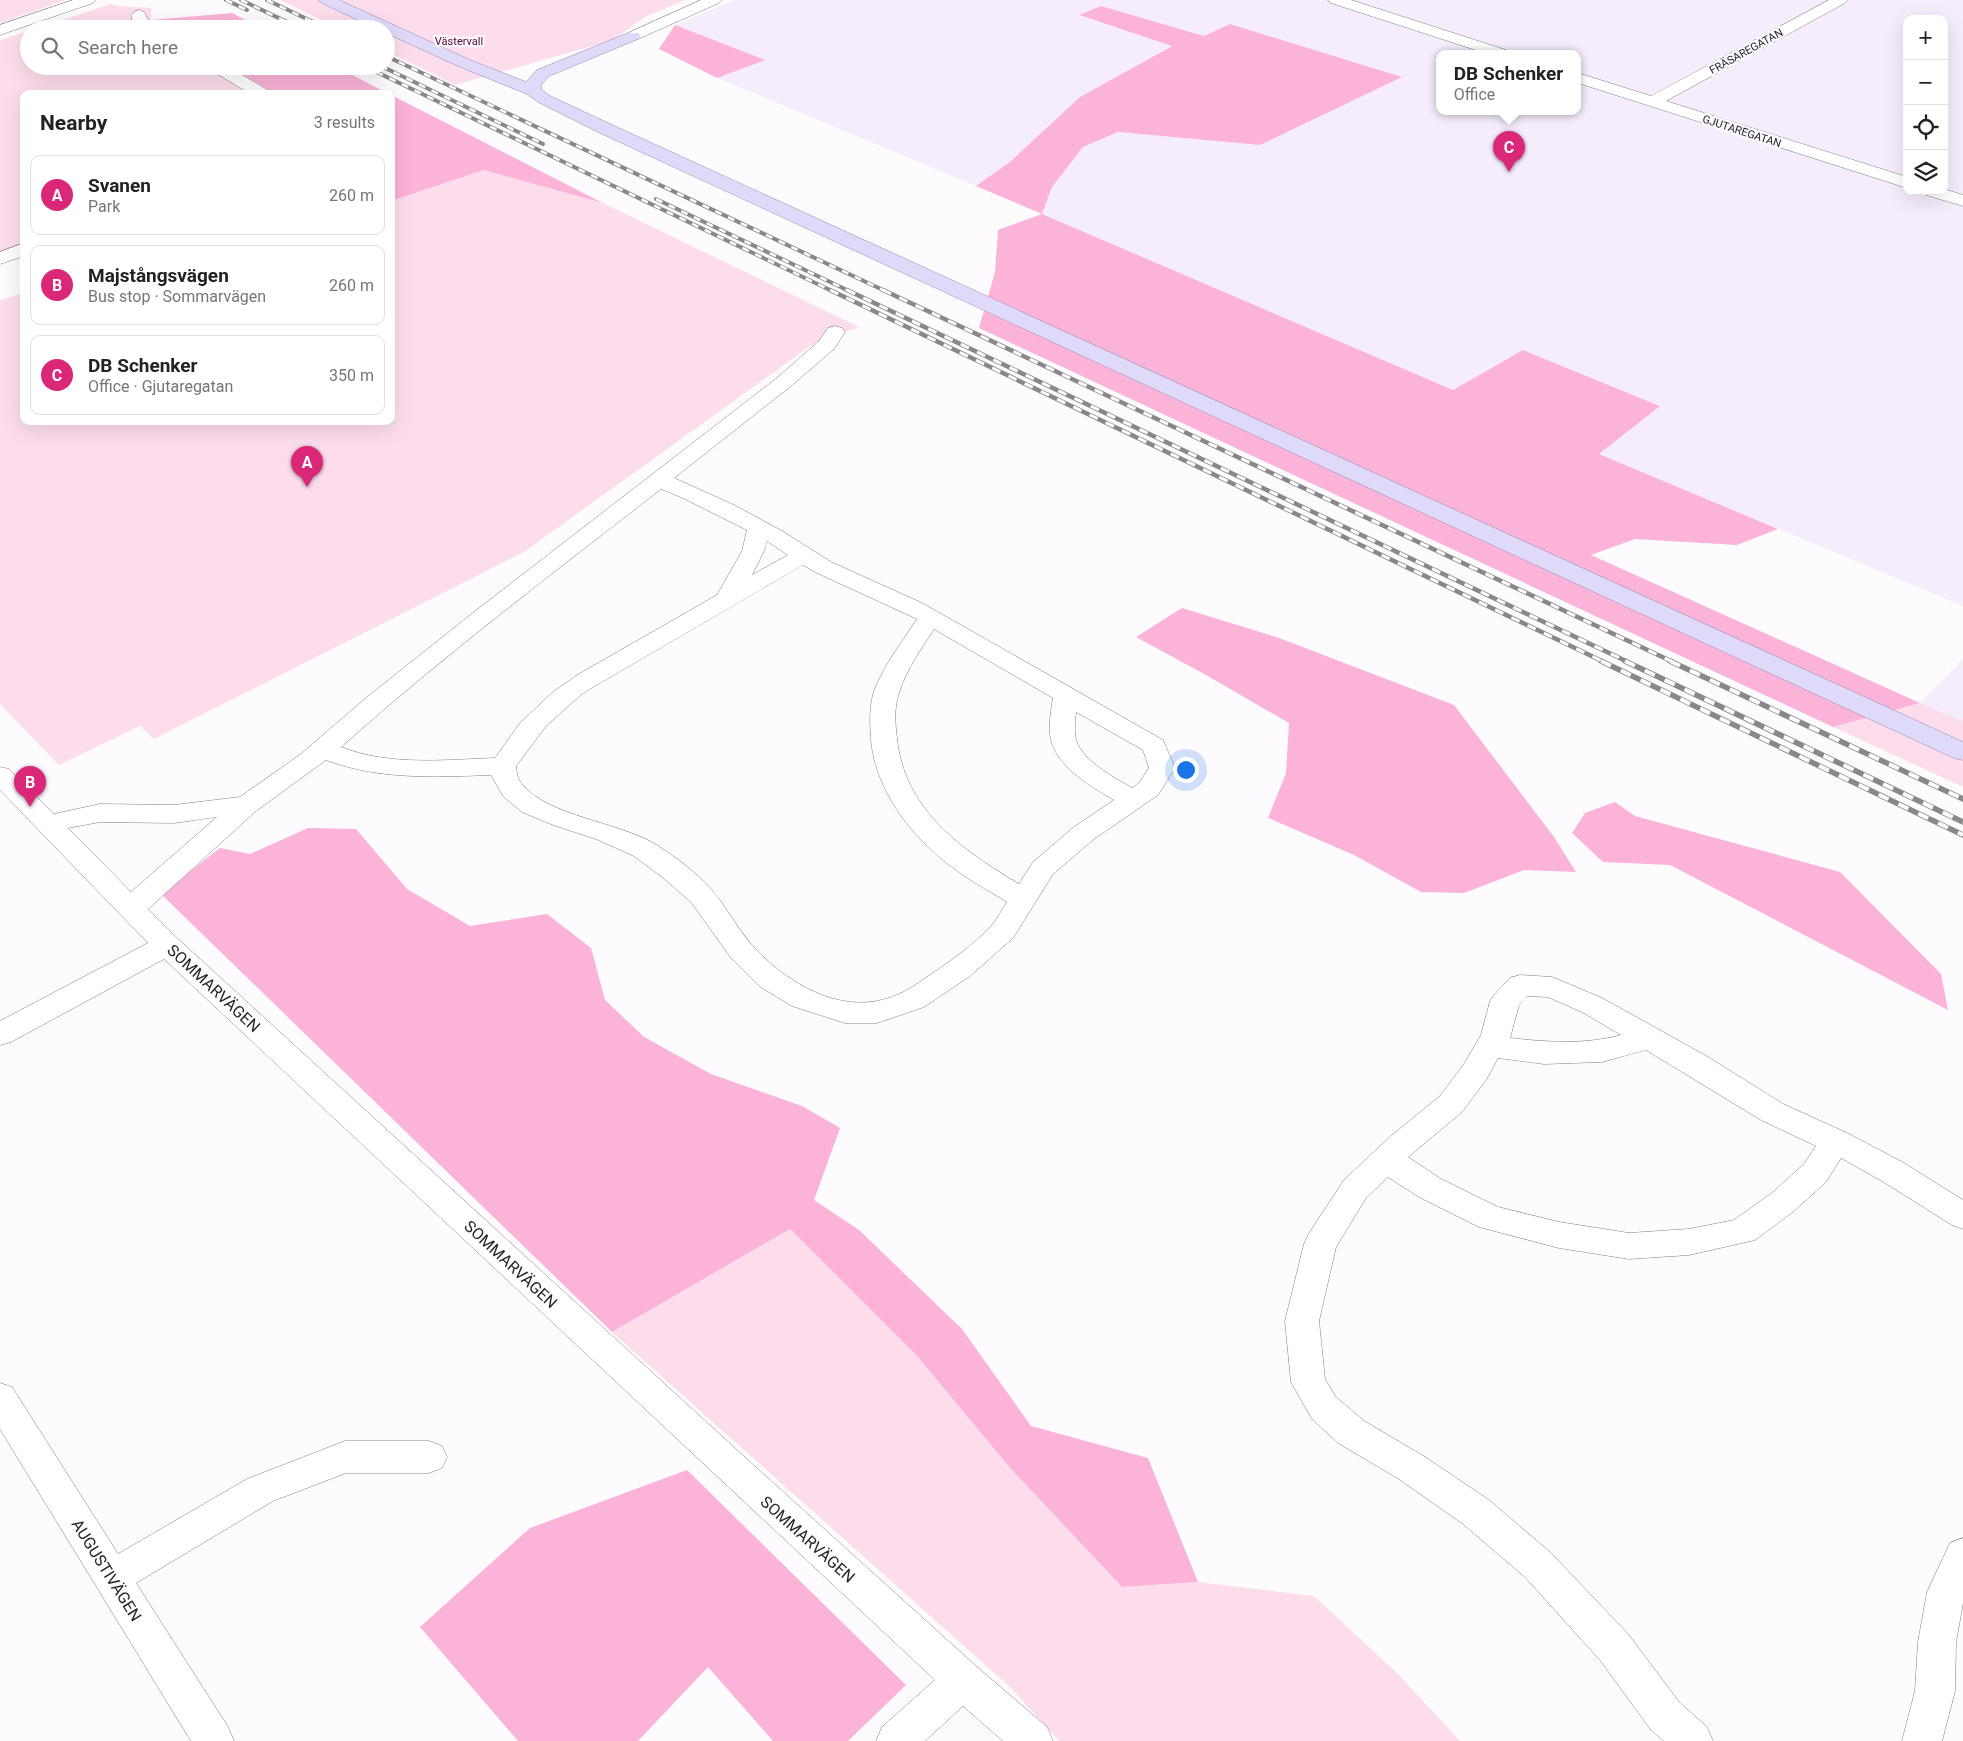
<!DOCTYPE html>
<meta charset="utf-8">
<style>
body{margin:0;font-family:Roboto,sans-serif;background:#f6f6f6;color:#222}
.controls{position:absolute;right:15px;top:15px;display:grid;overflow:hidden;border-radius:10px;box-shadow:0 5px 20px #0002}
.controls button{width:45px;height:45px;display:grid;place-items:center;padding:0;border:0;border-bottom:1px solid #e0e0e0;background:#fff;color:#222;font:25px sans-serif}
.you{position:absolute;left:1185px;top:769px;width:18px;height:18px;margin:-12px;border:4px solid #fff;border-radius:50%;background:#1a73e8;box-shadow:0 0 0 8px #1a73e833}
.badge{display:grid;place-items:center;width:32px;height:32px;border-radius:50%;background:#db2777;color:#fff;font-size:16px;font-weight:700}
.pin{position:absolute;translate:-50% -41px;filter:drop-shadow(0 1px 2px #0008)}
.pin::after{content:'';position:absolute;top:26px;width:18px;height:15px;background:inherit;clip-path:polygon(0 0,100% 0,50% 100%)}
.popup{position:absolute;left:1436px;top:50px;width:145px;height:65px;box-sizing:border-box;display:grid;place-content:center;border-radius:10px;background:#fff;filter:drop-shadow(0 1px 4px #0005);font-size:16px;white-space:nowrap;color:#767676}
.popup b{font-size:19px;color:#222}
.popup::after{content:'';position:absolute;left:50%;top:100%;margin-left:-10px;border:10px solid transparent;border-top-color:#fff}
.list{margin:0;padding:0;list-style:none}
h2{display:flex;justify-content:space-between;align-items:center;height:65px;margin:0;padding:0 20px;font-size:21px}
h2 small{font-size:16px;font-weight:400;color:#767676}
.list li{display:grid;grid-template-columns:32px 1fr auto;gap:15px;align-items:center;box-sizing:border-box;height:80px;margin:0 10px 10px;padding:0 10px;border:1px solid #e0e0e0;border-radius:10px}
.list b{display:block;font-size:19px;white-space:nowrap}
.list p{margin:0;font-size:16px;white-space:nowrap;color:#767676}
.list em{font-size:16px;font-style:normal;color:#767676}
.icon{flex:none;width:28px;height:28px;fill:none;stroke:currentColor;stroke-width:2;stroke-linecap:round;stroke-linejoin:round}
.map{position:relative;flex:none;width:1963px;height:1741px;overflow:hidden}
.search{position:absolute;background:#fff;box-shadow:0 5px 20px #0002;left:20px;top:20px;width:375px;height:55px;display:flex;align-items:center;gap:12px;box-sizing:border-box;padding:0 18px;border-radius:28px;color:#767676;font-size:19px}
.panel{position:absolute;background:#fff;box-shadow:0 5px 20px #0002;left:20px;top:90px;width:375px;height:335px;border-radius:10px}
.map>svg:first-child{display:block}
.built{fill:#f6edfc;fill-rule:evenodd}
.green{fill:#fdddec}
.forest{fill:#fbb3d7}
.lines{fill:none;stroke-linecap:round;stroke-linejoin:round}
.minor-casing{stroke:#847b8b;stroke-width:1}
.major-casing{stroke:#918aae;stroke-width:1}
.minor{fill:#fff;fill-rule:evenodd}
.major{fill:#e0dafa;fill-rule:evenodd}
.rail-far2-casing{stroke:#8a878c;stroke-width:4}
.rail-far1-casing{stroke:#8a878c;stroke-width:4.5}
.rail-casing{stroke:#8a878c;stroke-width:5.5}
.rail-far2{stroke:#fdfbfe;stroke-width:2.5;stroke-dasharray:7;stroke-linecap:butt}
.rail-far1{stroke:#fdfbfe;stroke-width:3;stroke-dasharray:9;stroke-linecap:butt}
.rail{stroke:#fdfbfe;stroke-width:4;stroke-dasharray:11;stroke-linecap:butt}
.labels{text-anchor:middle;stroke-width:4.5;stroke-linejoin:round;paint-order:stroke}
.far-park-label{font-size:11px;fill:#530437;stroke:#fdfbfe}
.far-street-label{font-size:11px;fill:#262329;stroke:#fdfbfe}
.near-street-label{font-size:16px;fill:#262329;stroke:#fdfbfe}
</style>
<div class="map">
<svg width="1963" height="1741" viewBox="0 0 1963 1741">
<rect width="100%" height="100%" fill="#fdfbfe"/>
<g class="built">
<path d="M735 0H1963V606L1599 454 1659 405 1523 350 1453 390 1042 214 1052 187 1083 147 1118 132 1260 145 1402 77 1230 24 1204 36 1101 6 1079 16 1172 45 1080 97 1011 161 976 186 717 78 764 60 675 25ZM1907 19H1944V191H1907ZM1440 53H1578V111H1440Z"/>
<path d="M1963 659V721L1920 703Z"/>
</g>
<g class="green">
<path d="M0 0H66L0 23Z"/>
<path d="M280 0H685L645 17 613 40 455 85 386 51V29H340Z"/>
<path d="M111 4 116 6 151 8V20L165 29H34Z"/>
<path d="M29 31V66H229L275 94H24V248L0 257V40Z"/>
<path d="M484 170 603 203 859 327 813 344 524 552 154 739 140 726 59 765 0 704V300L24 293V421H391V201Z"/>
<path d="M1920 703 1963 721V787L1833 727Z"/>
<path d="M790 1229 917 1356 1011 1469 1122 1587 1198 1582 1314 1596 1398 1674 1460 1741H1059L1012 1689 612 1332Z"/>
</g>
<g class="forest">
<path d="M1101 6 1204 36 1230 24 1402 77 1260 145 1118 132 1083 147 1052 187 1042 214 1453 390 1523 350 1660 406 1599 454 1778 529 1737 545 1635 539 1591 555 1920 703 1833 727 979 328 995 272 998 230 1042 214 976 186 1011 161 1080 97 1172 46 1079 15Z"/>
<path d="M232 13 262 29H165L151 20Z"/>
<path d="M675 25 765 60 717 78 659 49Z"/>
<path d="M229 66H335L389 94H275Z"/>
<path d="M391 95 603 203 484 170 391 201Z"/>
<path d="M1182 608 1279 638 1454 705 1554 837 1576 872 1524 870 1464 893 1421 892 1354 855 1268 818 1286 773 1289 723 1206 675 1136 637Z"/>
<path d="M1615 802 1635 816 1840 872 1941 974 1948 1010 1670 865 1603 862 1572 833 1585 813Z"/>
<path d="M308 828 356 829 407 889 470 926 547 914 591 948 605 1000 644 1037 711 1074 802 1106 840 1128 814 1200 859 1230 962 1329 1031 1426 1148 1458 1198 1582 1122 1587 1011 1469 917 1356 790 1229 612 1332 161 894 220 848 250 854Z"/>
<path d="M687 1470 906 1685 848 1741H773L708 1667 638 1741H518L420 1627 530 1528Z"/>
</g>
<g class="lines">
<defs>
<g id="minor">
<path d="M73 0H96L93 3 0 35V25Z"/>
<path d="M701 0H722L719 3 638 39H628L625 36 628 33Z"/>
<path d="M1328 0H1351L1506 50 1508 53H1485L1331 3Z"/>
<path d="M1829 0H1848L1845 3 1666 101 1907 177V188L1578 83V73L1651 96Z"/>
<path d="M139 10 144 12 148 20 157 29H140L133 22 131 15 134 12Z"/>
<path d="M207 66H227L269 91 271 94H251L209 69Z"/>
<path d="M1944 189 1963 195V206L1926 195 1923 191H1944Z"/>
<path d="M24 243V256L0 264V252Z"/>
<path d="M835 326 842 328 845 332 834 349 791 386 674 478 734 505 782 531 831 562 922 603 1163 740 1175 768 1158 795 1094 839 1053 874 1013 938 970 976 924 1007 877 1023H845L792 1006 759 986 731 958 691 902 662 877 634 856 596 839 553 825 522 812 503 796 491 775C436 777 379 780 326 760L256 811 148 909 177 938 749 1461 977 1667 1047 1727 1053 1741H1003L963 1706 925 1741H876L882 1727 935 1680 164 959 11 1042 0 1045V1021L148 943 0 790V767L9 769 54 814 100 804 174 805 240 797 301 754 366 698 474 612 777 378 819 341 828 328ZM661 489 683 498 747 530 742 551 717 595 579 674 553 692 520 723 495 758C444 760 389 766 341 747 443 656 553 573 661 489ZM767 541 788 555 752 575 764 551ZM803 565 815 572 917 619C902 642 884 665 874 691 869 707 870 724 871 740 876 793 914 840 956 870 972 882 990 891 1007 902 1002 909 998 918 992 925 973 946 948 963 924 979 910 989 895 998 877 1001 830 1010 781 978 751 944 736 927 726 906 711 889 696 872 674 856 655 844 618 822 547 816 522 784 517 779 517 772 516 766L546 726 583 693ZM934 629 1053 698C1051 710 1049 722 1050 734 1053 765 1090 786 1114 800L1074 827 1033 862 1019 884C962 850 904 810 897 738 895 723 894 707 899 693 906 670 921 649 934 629ZM1076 712 1143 750 1149 768 1139 783 1132 788C1115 778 1090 765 1079 747 1073 737 1075 723 1076 712ZM217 817 131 892 68 828 100 822 174 823Z"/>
<path d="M1520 975 1552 977 1602 998 1708 1057 1783 1104 1847 1133 1904 1163 1963 1200V1229L1952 1225 1882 1181 1841 1158 1826 1182 1794 1211 1755 1240 1689 1255 1629 1259 1559 1248 1479 1227 1419 1197 1388 1177 1366 1198 1336 1247 1319 1321 1325 1379 1336 1397 1364 1421 1425 1457 1489 1500 1551 1553 1628 1634 1679 1702 1707 1727 1713 1741H1664L1651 1730 1600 1660 1525 1577 1463 1524 1399 1479 1338 1443 1312 1419 1291 1382 1285 1321 1304 1244 1308 1235 1344 1180 1391 1136 1440 1096 1464 1064 1481 1035 1490 1001 1495 994 1510 978ZM1527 996 1548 997 1582 1012 1621 1035C1585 1045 1546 1042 1510 1038L1519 1005ZM1646 1050 1761 1120 1816 1146 1804 1164 1772 1193 1734 1220 1689 1229 1629 1233 1559 1222 1498 1207 1441 1179 1408 1157 1462 1112 1486 1080 1498 1058 1544 1064 1602 1062Z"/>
<path d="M0 1383 12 1387 118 1554 247 1479 345 1441H429L442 1446 447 1457 442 1468 429 1473H346L273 1501 136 1583 228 1727 234 1741H191L0 1429Z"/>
<path d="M1963 1538V1603L1956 1642 1955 1691 1942 1741H1902L1915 1691 1918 1642 1927 1592 1950 1543Z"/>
</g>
<path id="major" d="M319 0H339L470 60 526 82 537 70 628 33H638L641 36 638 39 549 76 541 85V89L550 96 610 124 1963 742V760L1954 758 598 132 538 102 527 94 458 66 386 33V29H377L322 3Z"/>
</defs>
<use href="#minor" class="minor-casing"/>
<use href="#major" class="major-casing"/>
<use href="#minor" class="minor"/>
<use href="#major" class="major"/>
<defs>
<g id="rail-far2">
<path d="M226 0 247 10"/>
<path d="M241 0 302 29"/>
<path d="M267 0 328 29"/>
<path d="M386 56 885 291"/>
<path d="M364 66 832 291"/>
<path d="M381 66 543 144"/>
<path d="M656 199 849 291"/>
</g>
<g id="rail-far1">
<path d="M830 290 1604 662"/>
<path d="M847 290 1628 662"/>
<path d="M883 290 1673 662"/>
</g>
<g id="rail">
<path d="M1601 661 1963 835"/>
<path d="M1625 661 1963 822"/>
<path d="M1670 661 1963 799"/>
</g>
</defs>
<use href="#rail-far2" class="rail-far2-casing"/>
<use href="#rail-far1" class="rail-far1-casing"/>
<use href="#rail" class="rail-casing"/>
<use href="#rail-far2" class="rail-far2"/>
<use href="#rail-far1" class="rail-far1"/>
<use href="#rail" class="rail"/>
</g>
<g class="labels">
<g class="far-park-label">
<text x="459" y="45">Västervall</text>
</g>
<g class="far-street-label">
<text transform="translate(1746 51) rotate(-29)" y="4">FRÄSAREGATAN</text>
<text transform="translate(1742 131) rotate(18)" y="4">GJUTAREGATAN</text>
</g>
<g class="near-street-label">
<text transform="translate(214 988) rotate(43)" y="6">SOMMARVÄGEN</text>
<text transform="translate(511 1264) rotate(43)" y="6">SOMMARVÄGEN</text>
<text transform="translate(808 1539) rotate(42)" y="6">SOMMARVÄGEN</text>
<text transform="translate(107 1570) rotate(58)" y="6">AUGUSTIVÄGEN</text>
</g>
</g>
</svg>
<div class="controls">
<button>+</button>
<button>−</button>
<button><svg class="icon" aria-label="locate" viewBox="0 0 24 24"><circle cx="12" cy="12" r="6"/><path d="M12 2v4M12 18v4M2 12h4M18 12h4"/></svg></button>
<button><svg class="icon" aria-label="layers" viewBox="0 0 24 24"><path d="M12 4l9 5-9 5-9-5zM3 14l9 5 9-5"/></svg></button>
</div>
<div class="you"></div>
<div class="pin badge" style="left:307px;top:487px">A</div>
<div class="pin badge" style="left:30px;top:807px">B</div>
<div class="pin badge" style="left:1509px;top:172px">C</div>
<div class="popup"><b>DB Schenker</b>Office</div>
<div class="search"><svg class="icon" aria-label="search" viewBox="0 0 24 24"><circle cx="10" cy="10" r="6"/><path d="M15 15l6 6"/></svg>Search here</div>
<section class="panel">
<h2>Nearby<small>3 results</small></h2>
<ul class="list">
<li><span class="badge">A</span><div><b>Svanen</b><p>Park</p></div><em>260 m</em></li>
<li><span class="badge">B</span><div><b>Majstångsvägen</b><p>Bus stop · Sommarvägen</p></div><em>260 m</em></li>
<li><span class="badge">C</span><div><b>DB Schenker</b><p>Office · Gjutaregatan</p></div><em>350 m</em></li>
</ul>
</section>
</div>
